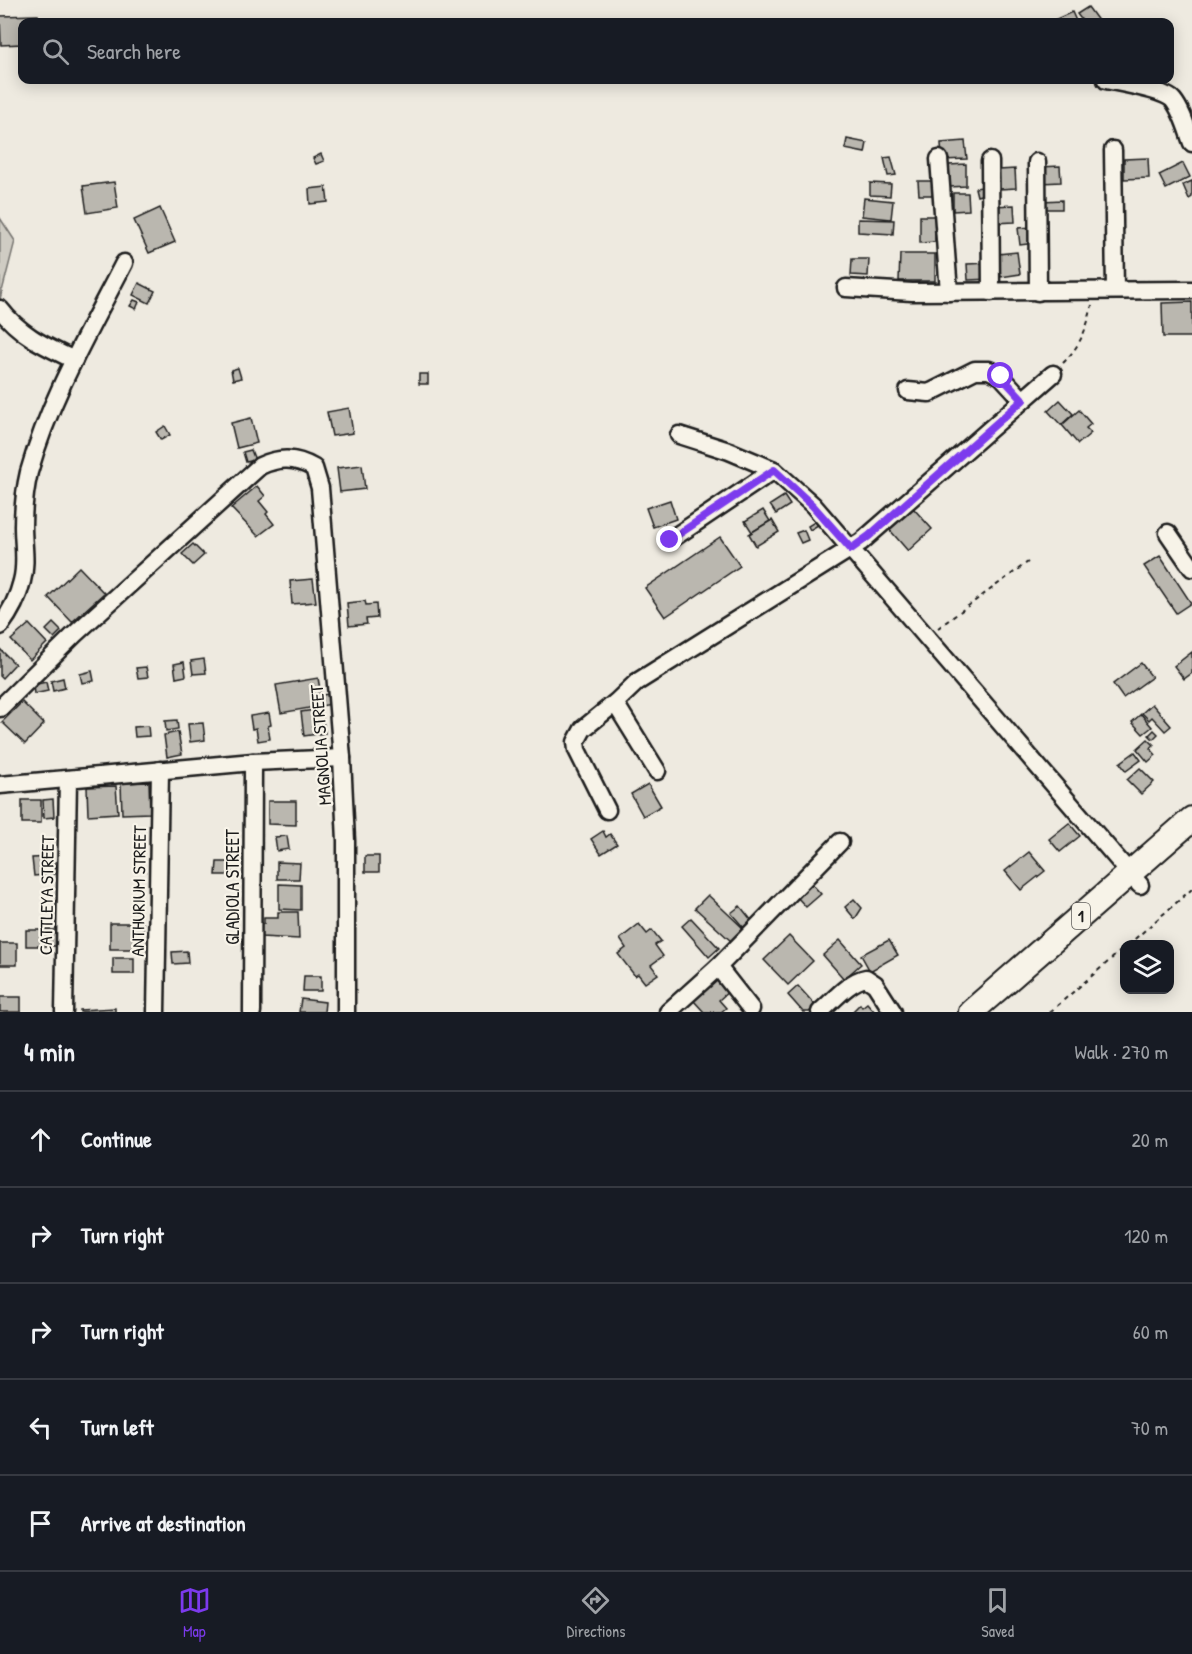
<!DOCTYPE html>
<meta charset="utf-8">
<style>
body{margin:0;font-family:"Patrick Hand",sans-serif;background:#20242c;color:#f1f3f6}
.controls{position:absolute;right:18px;bottom:18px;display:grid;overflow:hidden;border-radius:12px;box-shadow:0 3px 15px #0003}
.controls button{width:54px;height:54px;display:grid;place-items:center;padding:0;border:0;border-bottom:2px solid #363941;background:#171b24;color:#f1f3f6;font:30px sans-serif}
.stop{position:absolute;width:18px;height:18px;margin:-14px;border:4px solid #7c3aed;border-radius:50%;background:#fff}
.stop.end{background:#7c3aed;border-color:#fff;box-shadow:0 2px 6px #0008}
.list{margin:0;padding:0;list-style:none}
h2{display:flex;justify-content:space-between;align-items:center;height:78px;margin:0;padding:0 24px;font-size:26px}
h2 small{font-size:20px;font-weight:400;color:#9ea1a6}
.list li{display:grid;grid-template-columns:39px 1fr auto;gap:18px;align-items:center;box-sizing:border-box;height:96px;padding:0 24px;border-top:2px solid #363941}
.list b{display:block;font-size:22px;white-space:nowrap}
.list em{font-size:20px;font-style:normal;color:#9ea1a6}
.icon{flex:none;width:33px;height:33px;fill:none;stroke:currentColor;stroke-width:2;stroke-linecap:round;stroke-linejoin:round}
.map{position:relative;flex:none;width:1192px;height:1012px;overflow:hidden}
.search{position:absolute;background:#171b24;box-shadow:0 3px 15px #0003;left:18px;right:18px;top:18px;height:66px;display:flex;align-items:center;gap:15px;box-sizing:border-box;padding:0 21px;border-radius:12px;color:#9ea1a6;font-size:22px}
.sheet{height:558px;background:#171b24}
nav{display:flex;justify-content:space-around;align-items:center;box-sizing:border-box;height:84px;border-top:2px solid #363941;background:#171b24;font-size:16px;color:#9ea1a6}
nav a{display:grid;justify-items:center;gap:3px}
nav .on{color:#7c3aed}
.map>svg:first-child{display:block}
.green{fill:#cfccc3;stroke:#767470;stroke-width:1.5}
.building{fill:#bab7af;stroke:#1c1c1c;stroke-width:1.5}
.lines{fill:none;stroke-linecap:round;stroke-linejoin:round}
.minor-casing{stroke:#1c1c1c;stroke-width:21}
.highway-casing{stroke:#1c1c1c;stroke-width:28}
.path{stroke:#1c1c1c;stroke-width:2;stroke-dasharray:4.5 4.5;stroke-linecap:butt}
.minor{stroke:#f7f3e8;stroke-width:16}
.highway{stroke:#f7f3e8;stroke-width:24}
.route{stroke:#7c3aed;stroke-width:8}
.labels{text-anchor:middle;stroke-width:4.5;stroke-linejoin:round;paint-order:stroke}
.shield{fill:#f7f3e8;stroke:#5e5c59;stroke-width:1.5}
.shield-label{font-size:16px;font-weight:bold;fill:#1c1c1c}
.street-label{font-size:18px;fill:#1c1c1c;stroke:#f7f3e8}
</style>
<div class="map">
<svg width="1192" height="1012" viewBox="0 0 1192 1012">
<rect width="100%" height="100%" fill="#eeeae0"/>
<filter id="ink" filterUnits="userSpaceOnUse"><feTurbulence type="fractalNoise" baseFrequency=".0167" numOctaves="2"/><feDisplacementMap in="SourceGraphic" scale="12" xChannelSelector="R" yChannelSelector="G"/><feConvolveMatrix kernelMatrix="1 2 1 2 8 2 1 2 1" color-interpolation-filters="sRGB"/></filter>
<g filter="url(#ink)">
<path class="green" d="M0 218 15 241 0 299Z"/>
<g class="building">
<path d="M1088 7 1099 22H1083L1077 14Z"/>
<path d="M1072 12 1076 21 1050 22Z"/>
<path d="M38 15V22H22V44L1 45 0 16Z"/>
<path d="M847 139 867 143 865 153 845 149Z"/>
<path d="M965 141 967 159 942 160 941 143Z"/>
<path d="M321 154 324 161 316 164 313 158Z"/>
<path d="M891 157 896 175 888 176 884 158Z"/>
<path d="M1148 158 1149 178 1124 179V159Z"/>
<path d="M1183 163 1190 177 1166 189 1159 175Z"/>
<path d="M966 164V186L950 187 949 165Z"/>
<path d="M1060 166 1061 182 1041 183 1040 167Z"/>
<path d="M1015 169 1016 188 1000 189 999 170Z"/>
<path d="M918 181H935L936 195H919Z"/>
<path d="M1192 181V197L1189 199 1183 185Z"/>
<path d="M114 182 118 208 87 213 83 186Z"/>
<path d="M870 183 891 184 890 196 870 195Z"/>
<path d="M987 186 988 193 977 196 975 188Z"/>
<path d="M326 187 328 202 310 204 309 189Z"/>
<path d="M953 193H968L969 210 953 211Z"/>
<path d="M864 198 893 201 891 219 862 216Z"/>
<path d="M1062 200V209H1042V201Z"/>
<path d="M1014 205 1015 222 994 223 993 206Z"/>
<path d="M160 208 175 242 149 253 134 220Z"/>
<path d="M920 216H935V242L920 243Z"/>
<path d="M858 219 894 220 893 234 858 232Z"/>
<path d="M1034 227 1035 243 1020 245 1018 228Z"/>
<path d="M1017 252 1020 274 1001 277 998 254Z"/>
<path d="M900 254H935V281H899Z"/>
<path d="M852 259H869L868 276 851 275Z"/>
<path d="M990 263 991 279 968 280 967 264Z"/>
<path d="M139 283 155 291 149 303 133 295Z"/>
<path d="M134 300 139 302 136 309 130 306Z"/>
<path d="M1192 302V337H1163L1162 303Z"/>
<path d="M238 368 241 378 233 380 231 370Z"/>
<rect x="419" y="374" width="9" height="10"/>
<path d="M1060 400 1073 414 1061 425 1048 411Z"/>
<path d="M349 408 353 433 332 436 327 412Z"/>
<path d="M1079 410 1091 424 1086 428 1091 433 1078 444 1062 425Z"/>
<path d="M251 418 257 443 237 448 231 423Z"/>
<path d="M165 426 170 435 161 440 156 432Z"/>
<path d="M251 450 255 460 246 462 243 452Z"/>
<path d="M362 465 365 489 340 492 337 468Z"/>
<path d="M257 486 265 496 259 501 268 512 266 514 274 524 258 536 231 508Z"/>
<path d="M784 496 790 505 776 514 770 505Z"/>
<path d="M670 500 676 519 653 527 646 508Z"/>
<path d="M913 508 932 529 908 551 889 529Z"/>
<path d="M763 510 770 521 752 532 745 521Z"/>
<path d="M772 520 779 532 756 546 749 534Z"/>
<path d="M816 521 818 525 810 530 808 526Z"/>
<path d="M804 530 808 540 801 543 796 533Z"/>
<path d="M720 537 740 566 665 617 645 588Z"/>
<path d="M193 544 204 555 193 565 182 554Z"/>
<path d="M1160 556 1191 603 1176 613 1144 566Z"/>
<path d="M79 567 104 593 72 622 48 597Z"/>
<path d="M313 579 316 602 292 604 290 581Z"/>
<path d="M365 601 366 605 376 604 377 618 366 619 367 624 349 626 347 603Z"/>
<path d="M53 623 61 631 54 638 46 630Z"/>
<path d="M29 624 47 643 30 660 11 640Z"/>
<path d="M0 649 15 664 2 678 0 676Z"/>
<path d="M1192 652V673L1184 679 1174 666Z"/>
<path d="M204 659 206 673 193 674 191 661Z"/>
<path d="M184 662 186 676 176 678 174 664Z"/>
<path d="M1141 663 1152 677 1123 698 1113 684Z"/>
<path d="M146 667 148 677 138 678 136 668Z"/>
<path d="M92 671 94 681 82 683 80 674Z"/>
<path d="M63 678 65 688 53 691 51 681Z"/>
<path d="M318 678 321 695 330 694 332 704 281 713 276 685Z"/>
<path d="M46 682 48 691 34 694 33 685Z"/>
<path d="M22 702 44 724 25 744 2 722Z"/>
<path d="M1152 704 1171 726 1165 731 1152 717 1149 720 1142 713Z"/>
<path d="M321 709 325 733 304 736 301 712Z"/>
<path d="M269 713 271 725 268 726 270 739 258 741 256 728 252 729 250 716Z"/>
<path d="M1141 714 1152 727 1143 734 1132 722Z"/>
<path d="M177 720 178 729 166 731 165 721Z"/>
<path d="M203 723 205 740 190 742 188 724Z"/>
<path d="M148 726 149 736 135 737 134 727Z"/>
<path d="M1154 730 1158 734 1153 739 1149 735Z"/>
<path d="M178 732 182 754 167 757 164 735Z"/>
<path d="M1148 739 1154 745 1150 748 1156 755 1148 762 1137 749Z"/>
<path d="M1135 752 1141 760 1126 771 1120 763Z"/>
<path d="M1140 768 1154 782 1141 794 1127 780Z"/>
<path d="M149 782 150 813 122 814 121 783Z"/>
<path d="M648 784 661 806 643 816 631 794Z"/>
<path d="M116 786 118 813 88 815 87 787Z"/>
<path d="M53 799 54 817 44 818 43 800Z"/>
<rect x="22" y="800" width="19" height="23"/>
<path d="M268 801H296V825L268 824Z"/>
<path d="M1069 823 1080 836 1060 852 1049 839Z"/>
<path d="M603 831 606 837 610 834 617 844 601 854 591 839Z"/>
<path d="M287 836 289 849 277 851 275 837Z"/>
<path d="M1029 852 1045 871 1021 890 1005 871Z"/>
<rect x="365" y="856" width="14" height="16"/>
<path d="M53 857 55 874 34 876 32 858Z"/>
<path d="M217 862H238V875H216Z"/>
<path d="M277 862 300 863 299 879H277Z"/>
<path d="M279 884 301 885V910L279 909Z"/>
<path d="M812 884 821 894 806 907 797 897Z"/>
<path d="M708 895 744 929 732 942 695 908Z"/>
<path d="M854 899 862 908 855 919 845 907Z"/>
<path d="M740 906 752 921 744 928 731 913Z"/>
<path d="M278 912H298L299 939 261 937V924H264V918H278Z"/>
<path d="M691 918 719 948 709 957 682 926Z"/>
<rect x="110" y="923" width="33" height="26"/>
<path d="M639 924 647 934 652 930 661 941 655 945 663 956 651 965 658 974 645 983 638 974 635 976 618 954 626 948 620 939Z"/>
<rect x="26" y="930" width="37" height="16"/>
<path d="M789 936 813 961 788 985 764 960Z"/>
<path d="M840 940 861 964 844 979 823 955Z"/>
<path d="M889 940 898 955 870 971 861 955Z"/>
<rect x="0" y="943" width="17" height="22"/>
<path d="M187 951 188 963 173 964 172 952Z"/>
<rect x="113" y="958" width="21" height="16"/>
<path d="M304 976H321V991H303Z"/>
<path d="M720 977 731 989 719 1000 726 1008 721 1012H704L694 1001Z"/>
<path d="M798 986 816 1006 809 1012H803L788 995Z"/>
<rect x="0" y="997" width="21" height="15"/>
<path d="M301 999 325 1002 324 1012H299Z"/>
<path d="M867 1003 875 1012H852L860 1004 862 1007Z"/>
<path d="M115 1008V1012H80V1010Z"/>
</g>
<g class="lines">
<defs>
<g id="minor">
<path d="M1106 80C1120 83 1164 90 1173 100 1182 111 1187 129 1192 143"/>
<path d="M1113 150 1115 290"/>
<path d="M939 159 949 292"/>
<path d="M990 161 991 292"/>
<path d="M1037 162 1038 292"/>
<path d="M846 288 912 292 1192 290"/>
<path d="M0 309C20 335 45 346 74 360"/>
<path d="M908 391 929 393 975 370H989L1001 376 1023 400"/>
<path d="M679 435 729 451 774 470 813 505 1140 885"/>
<path d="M1168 533 1192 568"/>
<path d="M670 540 774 470"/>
<path d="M0 626C10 613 18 598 22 581 27 563 23 545 23 526 23 509 25 489 29 472 50 398 89 331 124 263"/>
<path d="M615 703 657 771"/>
<path d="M0 708 75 634 260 466C279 457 295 457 314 468L320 488 342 758 346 841V1012"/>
<path d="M0 785 253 762 342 758"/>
<path d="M607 810 577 750 576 742 583 729 615 703 637 682 861 542 1053 374"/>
<path d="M718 967 751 1009"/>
<path d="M64 1012 68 779"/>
<path d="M156 1012 160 770"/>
<path d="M252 1012 253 762"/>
<path d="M668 1012 718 967 840 842"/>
<path d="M820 1012C833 1001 849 981 866 978L875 984 893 1012"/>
</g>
<path id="highway" d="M971 1012 1192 819"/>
</defs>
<use href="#minor" class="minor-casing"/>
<use href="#highway" class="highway-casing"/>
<g class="path">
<path d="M1063 363C1080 346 1087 329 1092 305"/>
<path d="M938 628 1028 562"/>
<path d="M1128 945 1192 889"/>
<path d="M1050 1012 1124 948"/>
</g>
<use href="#minor" class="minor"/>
<use href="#highway" class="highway"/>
</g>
</g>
<g class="lines" filter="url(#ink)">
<path class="route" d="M670 540 774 470 813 506 851 549 869 536 1023 400 1001 376"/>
</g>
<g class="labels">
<rect class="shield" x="1072" y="903" width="18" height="26" rx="4.5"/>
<g class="shield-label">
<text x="1081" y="922">1</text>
</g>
<g class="street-label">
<text transform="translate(321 745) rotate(-94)" y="6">MAGNOLIA STREET</text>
<text transform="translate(233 887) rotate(-90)" y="6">GLADIOLA STREET</text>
<text transform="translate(139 891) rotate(-89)" y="6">ANTHURIUM STREET</text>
<text transform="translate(47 895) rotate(-89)" y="6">CATTLEYA STREET</text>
</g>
</g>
</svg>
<div class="controls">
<button><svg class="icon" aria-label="layers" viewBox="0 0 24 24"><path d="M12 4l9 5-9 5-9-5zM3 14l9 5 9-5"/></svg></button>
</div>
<div class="stop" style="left:1001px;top:376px"></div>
<div class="stop end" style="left:670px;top:540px"></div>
<div class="search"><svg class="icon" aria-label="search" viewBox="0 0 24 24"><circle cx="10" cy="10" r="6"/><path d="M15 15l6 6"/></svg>Search here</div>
</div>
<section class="sheet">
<h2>4 min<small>Walk · 270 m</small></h2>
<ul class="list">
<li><svg class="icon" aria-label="ahead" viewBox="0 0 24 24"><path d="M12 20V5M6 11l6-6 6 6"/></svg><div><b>Continue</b></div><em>20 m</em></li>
<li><svg class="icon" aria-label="right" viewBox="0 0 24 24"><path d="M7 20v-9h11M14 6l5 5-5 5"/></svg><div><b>Turn right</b></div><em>120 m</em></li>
<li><svg class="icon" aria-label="right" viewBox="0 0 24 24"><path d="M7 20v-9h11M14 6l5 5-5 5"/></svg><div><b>Turn right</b></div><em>60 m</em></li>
<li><svg class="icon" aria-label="left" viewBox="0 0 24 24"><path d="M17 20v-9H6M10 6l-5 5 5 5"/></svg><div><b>Turn left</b></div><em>70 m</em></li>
<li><svg class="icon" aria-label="arrive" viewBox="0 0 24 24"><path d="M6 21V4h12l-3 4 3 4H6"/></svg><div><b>Arrive at destination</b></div></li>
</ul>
</section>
<nav>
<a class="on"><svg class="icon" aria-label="map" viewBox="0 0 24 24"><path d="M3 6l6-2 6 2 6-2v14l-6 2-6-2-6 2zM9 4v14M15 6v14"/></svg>Map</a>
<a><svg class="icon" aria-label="directions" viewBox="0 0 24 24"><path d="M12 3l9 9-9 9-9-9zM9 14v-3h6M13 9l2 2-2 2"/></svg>Directions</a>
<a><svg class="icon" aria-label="saved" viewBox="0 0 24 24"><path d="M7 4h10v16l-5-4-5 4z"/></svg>Saved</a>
</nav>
